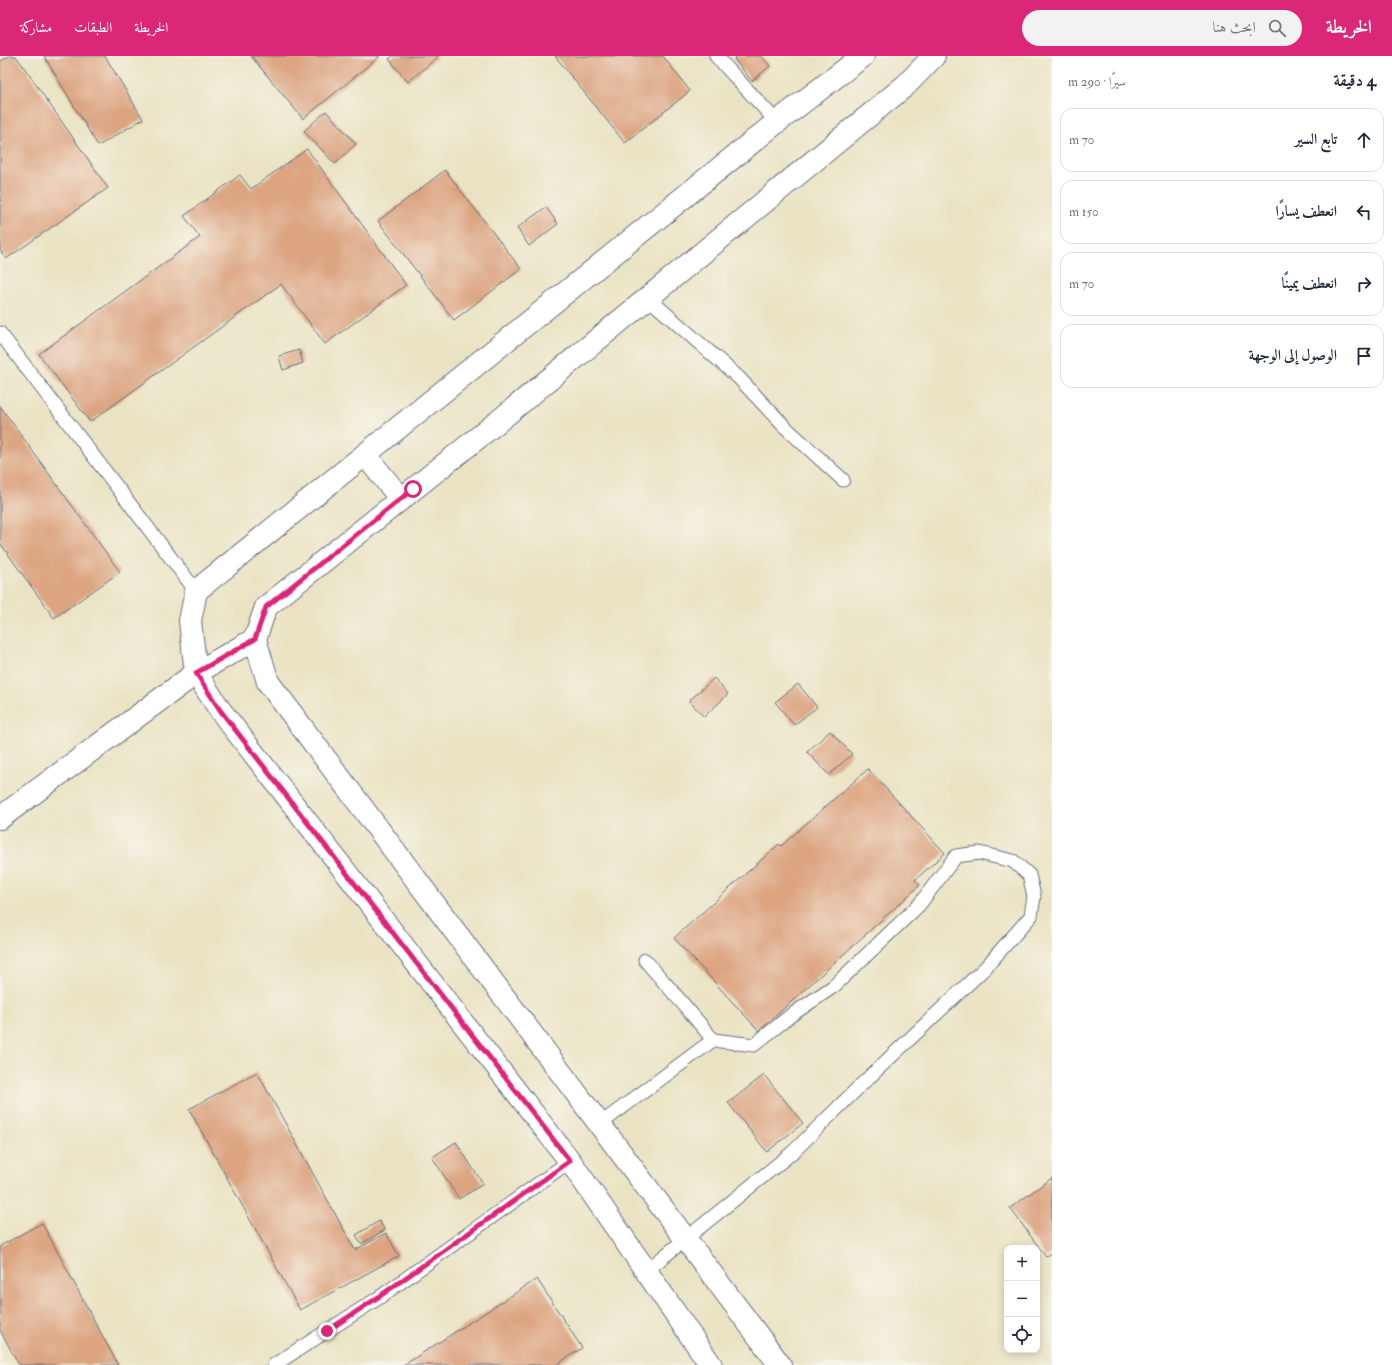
<!DOCTYPE html>
<html lang="ar">
<meta charset="utf-8">
<style>
body{margin:0;font-family:"IM FELL Double Pica",Amiri,serif;background:#f2f2f3;color:#1f2937;direction:rtl}
.controls{position:absolute;right:12px;bottom:12px;display:grid;overflow:hidden;border-radius:8px;box-shadow:0 2px 10px #0003}
.controls button{width:36px;height:36px;display:grid;place-items:center;padding:0;border:0;border-bottom:1px solid #e0e1e3;background:#fff;color:#1f2937;font:20px sans-serif}
.stop{position:absolute;width:12px;height:12px;margin:-9px;border:3px solid #db2777;border-radius:50%;background:#fff}
.stop.end{background:#db2777;border-color:#fff;box-shadow:0 1px 4px #0008}
.list{margin:0;padding:0;list-style:none}
h2{display:flex;justify-content:space-between;align-items:center;height:52px;margin:0;padding:0 16px;font-size:17px}
h2 small{font-size:13px;font-weight:400;color:#747a83}
.list li{display:grid;grid-template-columns:26px 1fr auto;gap:12px;align-items:center;box-sizing:border-box;height:64px;margin:0 8px 8px;padding:0 8px;border:1px solid #e0e1e3;border-radius:12px}
.list b{display:block;font-size:15px;white-space:nowrap}
.list em{font-size:13px;font-style:normal;color:#747a83}
.icon{flex:none;width:22px;height:22px;fill:none;stroke:currentColor;stroke-width:2;stroke-linecap:round;stroke-linejoin:round}
.map{position:relative;flex:none;width:1052px;height:1309px;overflow:hidden;direction:ltr}
header{display:flex;align-items:center;gap:24px;box-sizing:border-box;height:56px;padding:0 20px;background:#db2777;color:#fff}
header strong{font-size:19px}
nav{display:flex;gap:22px;margin-inline-start:auto;font-size:14px}
.search{width:280px;height:36px;background:#f2f2f3;display:flex;align-items:center;gap:10px;box-sizing:border-box;padding:0 14px;border-radius:22px;color:#747a83;font-size:15px}
main{display:flex}
aside{flex:1;background:#fff}
.map>svg:first-child{display:block}
.building{fill:#dca481}
.lines{fill:none;stroke-linecap:round;stroke-linejoin:round}
.service-casing{stroke:#636e81;stroke-width:15}
.minor-casing{stroke:#636e81;stroke-width:24}
.service{stroke:#fff;stroke-width:13}
.minor{stroke:#fff;stroke-width:22}
.route{stroke:#db2777;stroke-width:5}
</style>
<header>
<strong>الخريطة</strong>
<div class="search"><svg class="icon" aria-label="search" viewBox="0 0 24 24"><circle cx="10" cy="10" r="6"/><path d="M15 15l6 6"/></svg>ابحث هنا</div>
<nav><a>الخريطة</a><a>الطبقات</a><a>مشاركة</a></nav>
</header>
<main>
<aside>
<h2>4 دقيقة<small>سيرًا · 290 m</small></h2>
<ul class="list">
<li><svg class="icon" aria-label="ahead" viewBox="0 0 24 24"><path d="M12 20V5M6 11l6-6 6 6"/></svg><div><b>تابع السير</b></div><em>70 m</em></li>
<li><svg class="icon" aria-label="left" viewBox="0 0 24 24"><path d="M17 20v-9H6M10 6l-5 5 5 5"/></svg><div><b>انعطف يسارًا</b></div><em>150 m</em></li>
<li><svg class="icon" aria-label="right" viewBox="0 0 24 24"><path d="M7 20v-9h11M14 6l5 5-5 5"/></svg><div><b>انعطف يمينًا</b></div><em>70 m</em></li>
<li><svg class="icon" aria-label="arrive" viewBox="0 0 24 24"><path d="M6 21V4h12l-3 4 3 4H6"/></svg><div><b>الوصول إلى الوجهة</b></div></li>
</ul>
</aside>
<div class="map">
<svg width="1052" height="1309" viewBox="0 0 1052 1309">
<rect width="100%" height="100%" fill="#f7f3e8"/>
<filter id="ink" filterUnits="userSpaceOnUse"><feTurbulence type="fractalNoise" baseFrequency=".025" numOctaves="2"/><feDisplacementMap in="SourceGraphic" scale="8" xChannelSelector="R" yChannelSelector="G"/><feConvolveMatrix kernelMatrix="1 2 1 2 8 2 1 2 1" color-interpolation-filters="sRGB"/></filter>
<filter id="wash" filterUnits="userSpaceOnUse"><feTurbulence type="fractalNoise" baseFrequency=".012" numOctaves="4" result="noise"/><feDisplacementMap in="SourceGraphic" scale="16" xChannelSelector="R" yChannelSelector="G"/><feGaussianBlur stdDeviation="0.9" result="paint"/><feColorMatrix in="noise" values="0 0 0 0 0 0 0 0 0 0 0 0 0 0 0 0 0 1.4 0 .05"/><feComposite in="paint" operator="in"/></filter>
<g filter="url(#wash)">
<rect width="100%" height="100%" fill="#eae3c3"/>
<g id="blocks">
<g class="building">
<path d="M9 0H16L108 132 6 203 0 194V6Z"/>
<path d="M44 0H105L143 63 98 90Z"/>
<path d="M251 0H380L303 63Z"/>
<path d="M393 0H439L408 26 389 3Z"/>
<path d="M555 0H663L690 35 625 87Z"/>
<path d="M738 0H761L770 10 752 25 734 3Z"/>
<path d="M326 55 356 88 335 108 304 75Z"/>
<path d="M307 93 406 229 325 288 281 228 90 366 39 298 200 181 184 160 240 119 251 133Z"/>
<path d="M445 114 521 213 454 264 378 165Z"/>
<path d="M546 151 558 168 529 190 517 172Z"/>
<path d="M299 294 303 307 283 314 279 300Z"/>
<path d="M0 350 120 516 54 562 0 487Z"/>
<path d="M714 622 728 638 704 661 689 645Z"/>
<path d="M798 628 817 651 794 669 775 646Z"/>
<path d="M830 675 852 698 829 719 807 696Z"/>
<path d="M868 713 945 797 915 824 920 829 759 975 674 882 779 788 781 790Z"/>
<path d="M257 1016 355 1194 386 1177 399 1200 300 1254 189 1053Z"/>
<path d="M764 1019 803 1067 767 1096 728 1047Z"/>
<path d="M456 1086 483 1128 459 1143 432 1101Z"/>
<path d="M1052 1122V1196L1046 1201 1010 1152Z"/>
<path d="M379 1165 385 1174 361 1188 356 1179Z"/>
<path d="M42 1167 118 1309H19L0 1274V1190Z"/>
<path d="M537 1223 582 1292 556 1309H404Z"/>
</g>
</g>
</g>
<g filter="url(#ink)">
<use href="#blocks" fill-opacity="0" stroke="#636e81" stroke-width="1"/>
<g class="lines">
<defs>
<g id="service">
<path d="M716 0 777 66"/>
<path d="M648 242 739 322 784 370 843 424"/>
<path d="M0 277 196 535"/>
<path d="M645 904C668 931 692 957 713 984"/>
<path d="M600 1068 713 984 754 989 790 960 834 930 919 849 956 800 979 797 1013 805 1029 819 1034 840 1031 860 985 912 862 1028 793 1096 646 1215"/>
<path d="M274 1309 380 1241 570 1105"/>
</g>
<g id="minor">
<path d="M365 399 401 443"/>
<path d="M0 762 196 617 255 583"/>
<path d="M711 1309 570 1105 220 654 196 617 190 565 196 535 777 66 863 0"/>
<path d="M780 1309 268 626 255 583 266 551 495 368 906 29 934 0"/>
</g>
</defs>
<use href="#service" class="service-casing"/>
<use href="#minor" class="minor-casing"/>
<use href="#service" class="service"/>
<use href="#minor" class="minor"/>
</g>
</g>
<g class="lines" filter="url(#ink)">
<path class="route" d="M327 1275 380 1240 570 1105 220 654 196 617 255 583 266 551 413 433"/>
</g>
</svg>
<div class="controls">
<button>+</button>
<button>−</button>
<button><svg class="icon" aria-label="locate" viewBox="0 0 24 24"><circle cx="12" cy="12" r="6"/><path d="M12 2v4M12 18v4M2 12h4M18 12h4"/></svg></button>
</div>
<div class="stop" style="left:413px;top:433px"></div>
<div class="stop end" style="left:327px;top:1275px"></div>
</div>
</main>
